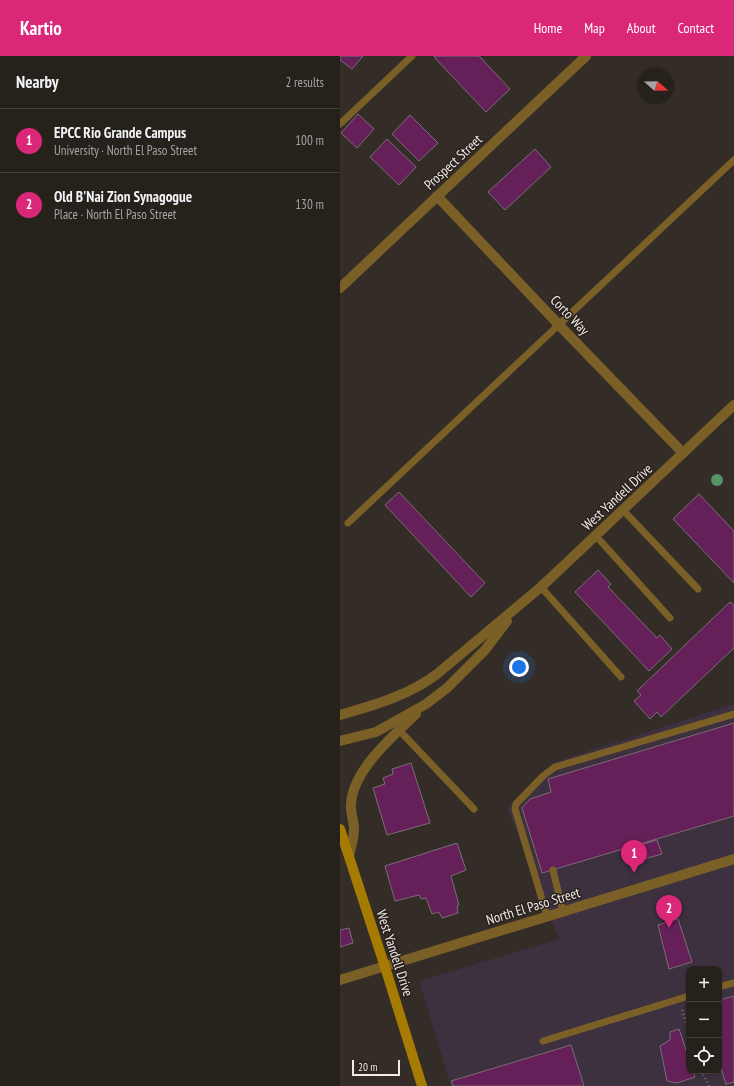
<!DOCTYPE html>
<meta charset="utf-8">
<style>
body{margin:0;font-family:"PT Sans Narrow",sans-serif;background:#332e29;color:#f1f3f6}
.controls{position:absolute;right:12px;bottom:12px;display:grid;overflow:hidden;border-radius:8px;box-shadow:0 1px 3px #0004}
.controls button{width:36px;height:36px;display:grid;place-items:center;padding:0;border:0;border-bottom:1px solid #433e3b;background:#27211c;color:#f1f3f6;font:20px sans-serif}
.compass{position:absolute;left:298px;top:12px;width:36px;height:36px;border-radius:50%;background:#27211c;box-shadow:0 1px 3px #0004;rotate:110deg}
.scale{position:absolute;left:12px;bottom:10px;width:48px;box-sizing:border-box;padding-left:4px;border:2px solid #f0ebe7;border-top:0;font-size:11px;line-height:14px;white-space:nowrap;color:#f0ebe7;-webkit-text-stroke:3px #2a221d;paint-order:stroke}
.you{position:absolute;left:179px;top:611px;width:14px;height:14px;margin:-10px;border:3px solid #fff;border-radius:50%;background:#1a73e8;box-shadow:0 0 0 6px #1a73e833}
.badge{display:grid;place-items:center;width:26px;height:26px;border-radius:50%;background:#db2777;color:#fff;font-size:13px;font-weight:700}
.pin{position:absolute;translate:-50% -33px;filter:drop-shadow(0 1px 2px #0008)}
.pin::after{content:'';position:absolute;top:21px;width:14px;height:12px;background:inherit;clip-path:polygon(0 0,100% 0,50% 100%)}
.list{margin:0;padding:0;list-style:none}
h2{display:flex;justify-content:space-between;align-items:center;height:52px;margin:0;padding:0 16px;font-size:17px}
h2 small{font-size:13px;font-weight:400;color:#a4a3a3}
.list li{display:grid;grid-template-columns:26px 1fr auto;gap:12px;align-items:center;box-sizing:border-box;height:64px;padding:0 16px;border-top:1px solid #433e3b}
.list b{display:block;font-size:15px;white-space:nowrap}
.list p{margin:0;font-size:13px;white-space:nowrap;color:#a4a3a3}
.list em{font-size:13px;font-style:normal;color:#a4a3a3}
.icon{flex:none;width:22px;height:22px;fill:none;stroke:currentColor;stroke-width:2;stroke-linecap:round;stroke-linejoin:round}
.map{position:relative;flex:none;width:394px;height:1030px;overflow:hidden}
header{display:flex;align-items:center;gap:24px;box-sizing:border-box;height:56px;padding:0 20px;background:#db2777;color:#fff}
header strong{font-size:19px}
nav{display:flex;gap:22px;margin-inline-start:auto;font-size:14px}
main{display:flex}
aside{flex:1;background:#27211c}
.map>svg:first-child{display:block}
.education{fill:#3d303f;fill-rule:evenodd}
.building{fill:#662059;stroke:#786e75}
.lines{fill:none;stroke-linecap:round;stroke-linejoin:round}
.path{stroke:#7d7671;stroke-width:2.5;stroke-dasharray:1 3;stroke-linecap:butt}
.service{stroke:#7a6026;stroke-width:7}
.minor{stroke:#7a6026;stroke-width:10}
.tertiary{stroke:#7a6026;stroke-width:10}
.secondary{stroke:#a57c01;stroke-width:10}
.tree{fill:#589365}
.labels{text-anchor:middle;stroke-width:3;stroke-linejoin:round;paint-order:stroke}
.street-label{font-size:14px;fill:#f0ebe7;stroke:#2a221d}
</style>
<header>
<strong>Kartio</strong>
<nav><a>Home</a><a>Map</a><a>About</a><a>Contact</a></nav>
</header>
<main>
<aside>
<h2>Nearby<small>2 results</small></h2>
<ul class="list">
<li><span class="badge">1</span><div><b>EPCC Rio Grande Campus</b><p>University · North El Paso Street</p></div><em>100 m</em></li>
<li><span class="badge">2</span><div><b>Old B'Nai Zion Synagogue</b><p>Place · North El Paso Street</p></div><em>130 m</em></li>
</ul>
</aside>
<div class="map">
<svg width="394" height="1030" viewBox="0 0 394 1030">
<rect width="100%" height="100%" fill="#342c26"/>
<path class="education" d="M394 648V1030H111L79 925 219 883 167 752 214 706ZM349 913H379V1015H349Z"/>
<g class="building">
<path d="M0 0H23L12 13 0 4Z"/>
<path d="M95 0H139L170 33 146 56 94 1Z"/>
<path d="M18 58 34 73 17 92 1 77Z"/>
<path d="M70 59 98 87 79 105 52 78Z"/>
<path d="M47 83 76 111 59 129 30 101Z"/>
<path d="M195 93 211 111 165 154 148 136Z"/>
<path d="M59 436 145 527 131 541 45 449Z"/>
<path d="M359 438 394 475V527L333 463Z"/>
<path d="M258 514 271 528 268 531 317 582 320 579 332 593 309 615 235 536Z"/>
<path d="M390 546 394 549V592L321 661 317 656 310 663 294 645 301 639 297 635Z"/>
<path d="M394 667V760L202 817 182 752 190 743 211 736 208 723Z"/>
<path d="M71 707 90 767 47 779 33 732 45 728 43 722 53 718 52 713Z"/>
<path d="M317 784 322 798 304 803 300 789Z"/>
<path d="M117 787 126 814 111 820 119 849 117 850 118 857 102 862 99 856 92 858 86 842 81 843 79 839 55 845 45 810Z"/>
<path d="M338 863 352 906 329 913 318 869Z"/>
<path d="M9 872 13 887 0 891V874Z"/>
<path d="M394 940V1026L386 1028 379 1006V944Z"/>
<path d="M339 973 349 1003V1015H353L355 1021 337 1027 327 1025 320 990 330 984V976Z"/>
<path d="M231 989 244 1030H113L111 1025Z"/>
</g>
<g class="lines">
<g class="path">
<path d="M342 954 349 976"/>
<path d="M361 1015 369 1030"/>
</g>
<g class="service">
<path d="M0 68 72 0"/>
<path d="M283 454 358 533"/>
<path d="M8 467 394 104"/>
<path d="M256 480 330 562"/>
<path d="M201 531 281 621"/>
<path d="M59 674 134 753"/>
<path d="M213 814 223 856"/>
<path d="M207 860 175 753 176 748 203 720 215 711 394 658"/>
<path d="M379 931 394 927"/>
<path d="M203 985 349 940"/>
</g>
<path class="minor" d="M97 140 219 269 343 397"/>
<g class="tertiary">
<path d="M0 232 246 0"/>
<path d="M0 659C34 649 68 640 97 618L201 531 394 349"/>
<path d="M0 685 36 676 86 648 107 632 145 594 167 565"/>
<path d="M9 800C11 791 14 782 14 773 14 765 10 756 11 748 13 714 52 681 76 658"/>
<path d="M0 924 394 803"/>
</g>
<path class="secondary" d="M0 773 45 911 82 1030"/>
</g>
<circle class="tree" cx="377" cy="424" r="6"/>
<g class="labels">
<g class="street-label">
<text transform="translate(113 106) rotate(-43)" y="5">Prospect Street</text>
<text transform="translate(230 259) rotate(46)" y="5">Corto Way</text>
<text transform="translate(277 441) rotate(-43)" y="5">West Yandell Drive</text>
<text transform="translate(193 850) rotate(-17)" y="5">North El Paso Street</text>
<text transform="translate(55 897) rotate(72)" y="5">West Yandell Drive</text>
</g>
</g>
</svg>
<div class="controls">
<button>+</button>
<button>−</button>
<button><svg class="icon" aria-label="locate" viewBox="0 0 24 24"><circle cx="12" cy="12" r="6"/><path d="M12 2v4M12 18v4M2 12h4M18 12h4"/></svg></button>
</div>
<svg class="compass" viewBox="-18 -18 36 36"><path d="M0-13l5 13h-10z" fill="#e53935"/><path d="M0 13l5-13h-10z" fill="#a4a3a3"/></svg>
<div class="scale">20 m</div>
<div class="you"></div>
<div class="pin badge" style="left:294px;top:817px">1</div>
<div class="pin badge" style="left:329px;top:872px">2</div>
</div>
</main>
